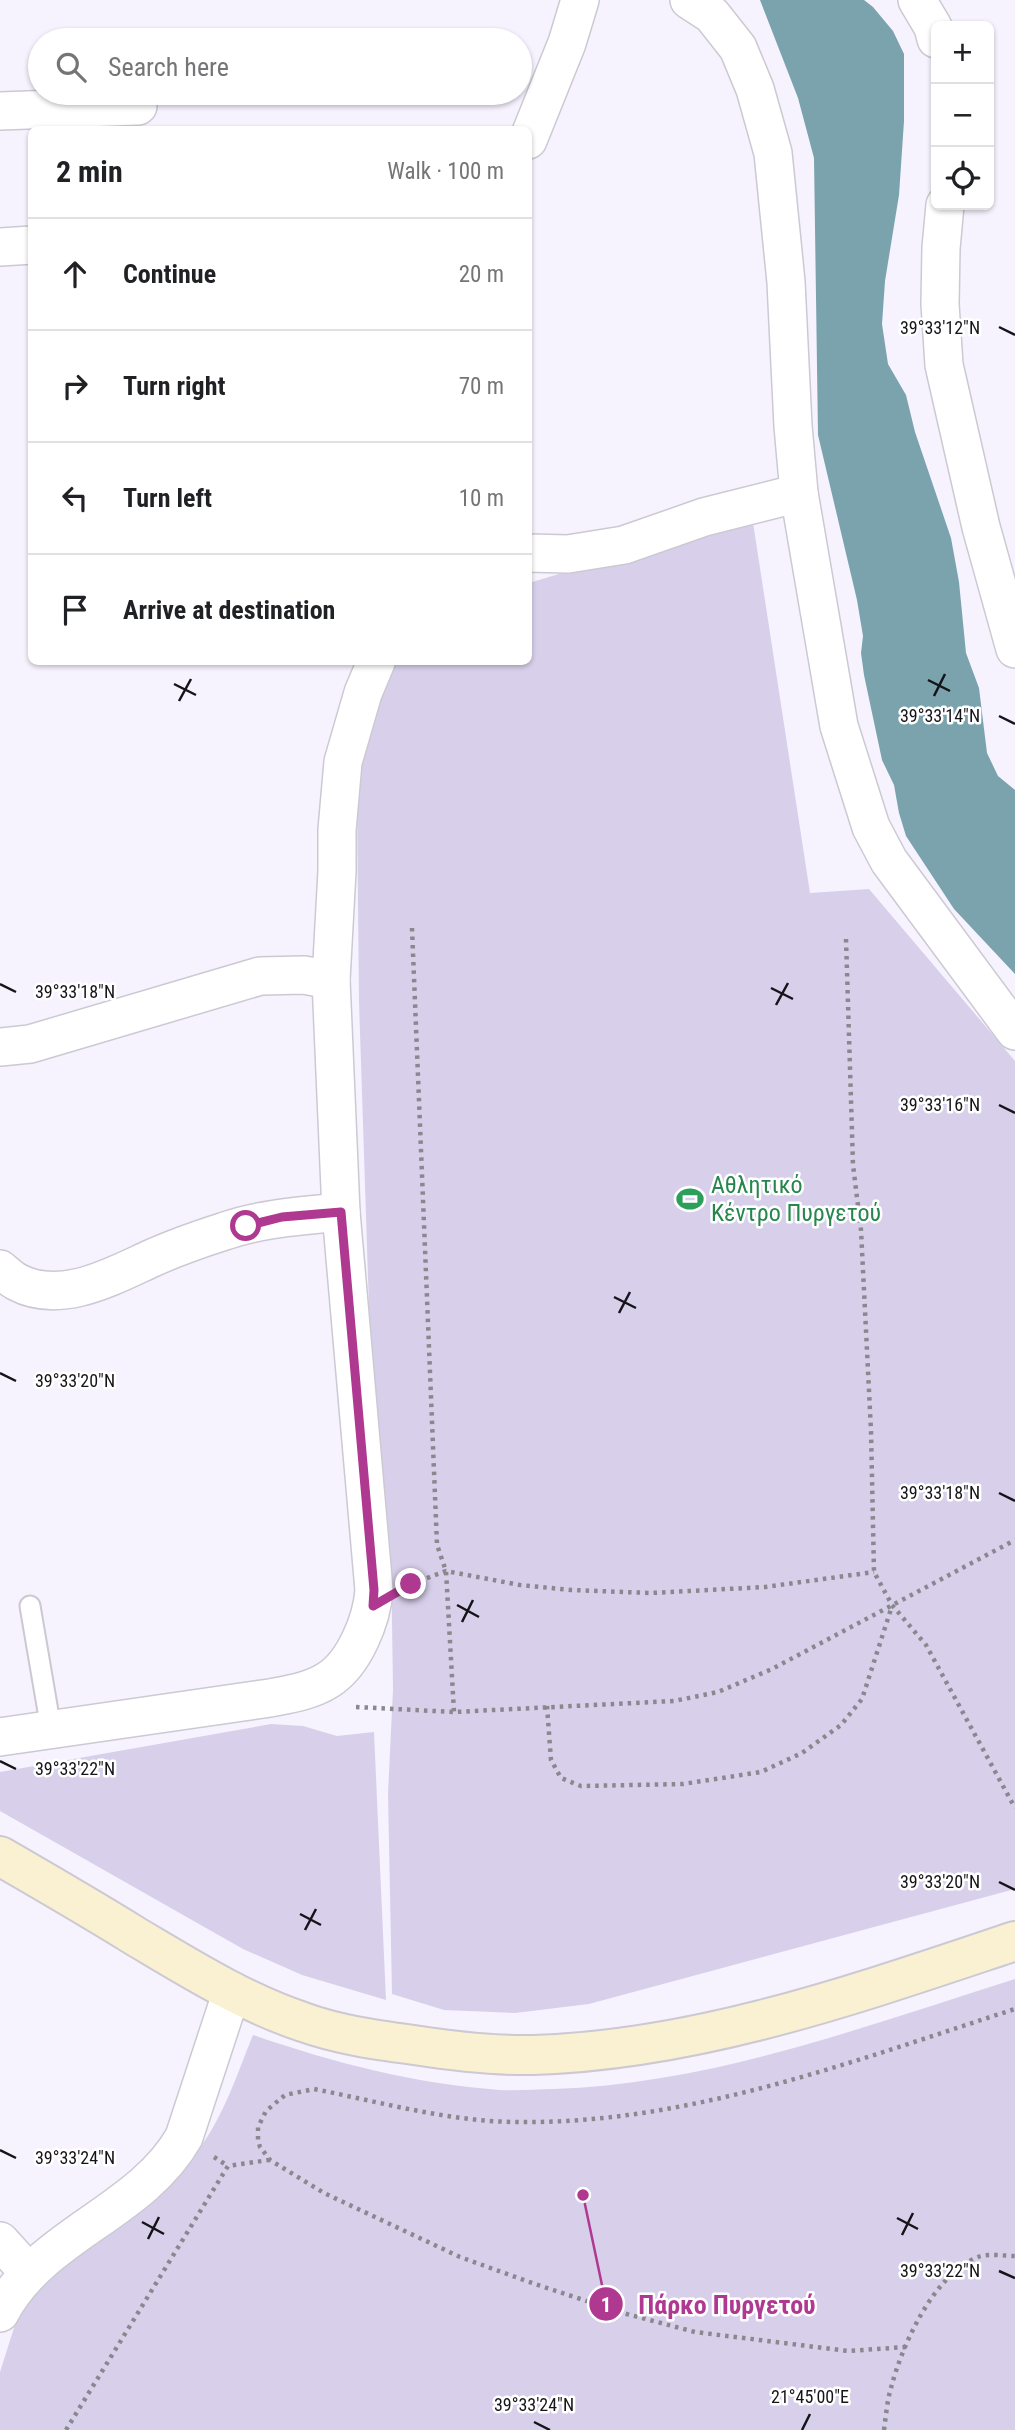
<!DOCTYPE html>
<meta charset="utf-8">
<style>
body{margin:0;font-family:"Roboto Condensed",sans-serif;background:#f6f6f6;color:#202124}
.controls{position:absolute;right:21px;top:21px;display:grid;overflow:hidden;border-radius:10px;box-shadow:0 2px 5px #0004}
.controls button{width:63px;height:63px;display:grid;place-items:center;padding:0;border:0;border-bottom:2px solid #e0e0e0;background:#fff;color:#202124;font:35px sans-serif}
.stop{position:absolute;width:21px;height:21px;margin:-16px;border:5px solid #af3991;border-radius:50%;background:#fff}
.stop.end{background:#af3991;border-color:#fff;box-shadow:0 2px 7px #0008}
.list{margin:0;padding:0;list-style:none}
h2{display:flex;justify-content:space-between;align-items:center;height:91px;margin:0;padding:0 28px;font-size:30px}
h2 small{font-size:23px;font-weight:400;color:#757577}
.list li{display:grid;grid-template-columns:46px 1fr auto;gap:21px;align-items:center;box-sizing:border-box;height:112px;padding:0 28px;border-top:2px solid #e0e0e0}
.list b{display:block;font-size:26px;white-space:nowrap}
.list em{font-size:23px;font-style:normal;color:#757577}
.icon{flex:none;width:38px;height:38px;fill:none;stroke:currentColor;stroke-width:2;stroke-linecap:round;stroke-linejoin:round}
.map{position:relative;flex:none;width:1015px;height:2430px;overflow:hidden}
.search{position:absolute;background:#fff;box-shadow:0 2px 5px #0004;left:28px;top:28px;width:504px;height:77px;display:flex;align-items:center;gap:18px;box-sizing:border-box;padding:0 24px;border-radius:38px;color:#757577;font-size:26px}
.panel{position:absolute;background:#fff;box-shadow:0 2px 5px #0004;left:28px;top:126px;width:504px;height:539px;border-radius:10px}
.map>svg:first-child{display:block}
.green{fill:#d8d0eb}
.water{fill:#7aa3ae}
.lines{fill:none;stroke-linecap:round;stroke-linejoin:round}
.lane-casing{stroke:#ccc9d3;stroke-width:23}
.street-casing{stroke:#ccc9d3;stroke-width:40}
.secondary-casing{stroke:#ccc9d3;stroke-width:42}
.path{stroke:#8a888f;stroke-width:4.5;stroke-dasharray:3.5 5;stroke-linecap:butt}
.lane{stroke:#fff;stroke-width:19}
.street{stroke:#fff;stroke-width:37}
.secondary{stroke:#faf1d2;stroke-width:38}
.route{stroke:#af3991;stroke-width:9}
.ticks{fill:none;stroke:#151418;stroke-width:2.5}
.labels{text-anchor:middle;stroke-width:5;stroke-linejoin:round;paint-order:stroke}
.leisure-label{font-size:24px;fill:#27864d;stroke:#fff;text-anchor:start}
.ticks-label{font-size:18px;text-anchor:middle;fill:#151418;stroke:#fff;stroke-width:5;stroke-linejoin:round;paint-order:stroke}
.leader{fill:none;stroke:#af3991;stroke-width:2.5}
.callout-dot{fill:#af3991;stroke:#fff;stroke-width:2.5}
.mark-label{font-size:21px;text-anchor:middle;font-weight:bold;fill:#fff}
.callout-label{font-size:26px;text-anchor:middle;font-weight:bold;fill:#af3991;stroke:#fff;stroke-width:5;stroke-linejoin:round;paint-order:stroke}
</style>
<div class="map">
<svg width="1015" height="2430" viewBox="0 0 1015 2430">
<rect width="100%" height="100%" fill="#f6f3fe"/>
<g class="green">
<path d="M752 516 810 893 869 889 1015 1061V1889L589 2004 515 2013 444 2010 392 1994 388 1794 393 1689 391 1557 370 1338 359 1002 357 806 365 707 392 662H528L529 583Z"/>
<path d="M271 1724 303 1726 337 1736 374 1732 386 2000 302 1975 243 1949 0 1811V1772Z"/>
<path d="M1015 1979V2430H0V2372L19 2312 31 2286 188 2162C221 2126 235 2079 253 2035 334 2063 415 2084 500 2090 518 2091 536 2089 553 2089 712 2084 865 2026 1015 1979Z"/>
</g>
<path class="water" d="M760 0H864L873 7 893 31 904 54V121L899 195 885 281 882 324 888 364 906 395 915 432 951 538 959 582 966 653 979 688 987 753 998 776 1015 790V974L954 909 906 836 899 813 894 785 882 760 864 675 861 653 863 636 857 600 818 435 814 158 798 98Z"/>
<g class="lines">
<defs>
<path id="lane" d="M30 1606 51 1729"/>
<g id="street">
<path d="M689 0 712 15 738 48 755 89 773 153 786 282 793 426 799 493 839 726 871 827 889 861 1015 1031"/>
<path d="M917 0 933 27 936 39"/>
<path d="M0 111 138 106"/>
<path d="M528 140 567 43 580 0"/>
<path d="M945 205 941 248 940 304 944 365 981 527 1015 649"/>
<path d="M0 247 32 245"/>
<path d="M528 553 568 554 624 545 704 517 799 493"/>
<path d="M0 1047 30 1044 260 976 304 975 331 980"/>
<path d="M0 1269C5 1273 11 1279 17 1282 60 1305 111 1277 150 1259 174 1248 200 1239 225 1231 262 1218 302 1216 341 1212"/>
<path d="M0 1737 270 1698C290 1694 311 1691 328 1680 354 1664 372 1620 374 1590L341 1212 331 980 337 871V830L343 762 363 693 376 662"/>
<path d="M0 2241 29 2273"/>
<path d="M0 2313C40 2235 141 2213 184 2137L232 1991"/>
</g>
<path id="secondary" d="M0 1856C45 1882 90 1908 135 1936 189 1968 243 2002 303 2022 339 2035 377 2040 414 2045 453 2051 493 2056 533 2055 699 2050 859 1993 1015 1941"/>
</defs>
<use href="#lane" class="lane-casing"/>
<use href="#street" class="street-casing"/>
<use href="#secondary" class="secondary-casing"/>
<g class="path">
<path d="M412 928 437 1545 446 1571 454 1712"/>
<path d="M846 939 853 1165 861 1230 871 1431 874 1572 892 1605 926 1645 1015 1808"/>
<path d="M411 1584 446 1571 520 1585 571 1590 651 1593 765 1587 874 1572"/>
<path d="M547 1706 551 1760 561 1778 581 1786 683 1784 761 1772 802 1753 841 1725 862 1699 892 1606"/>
<path d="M356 1707 454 1712 674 1701 718 1692 772 1669 1015 1540"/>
<path d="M214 2157 228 2166"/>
<path d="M906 2347 848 2351 695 2332 623 2313 535 2284 460 2257 324 2193 270 2160 260 2147 258 2140V2127L266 2111 285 2095 314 2089C380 2102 447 2121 514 2122 687 2125 853 2061 1015 2009"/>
<path d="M66 2430 228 2166 269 2160"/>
<path d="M884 2430C886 2416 887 2401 891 2388 902 2345 934 2274 978 2257 988 2253 1004 2256 1015 2256"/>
</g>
<use href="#lane" class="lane"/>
<use href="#street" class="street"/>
<use href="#secondary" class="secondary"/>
</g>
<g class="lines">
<path class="route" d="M246 1226 282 1217 341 1212 374 1590 373 1606 411 1584"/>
</g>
<path class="ticks" d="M999 327 1015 335M928 680 950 691M174 684 196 695M934 696 945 674M179 701 191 679M999 716 1015 724M0 984 16 992M771 988 793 999M776 1005 788 983M999 1105 1015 1113M614 1297 636 1308M619 1313 630 1292M0 1373 16 1381M999 1493 1015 1501M457 1605 479 1617M462 1622 473 1600M0 1761 16 1769M999 1882 1015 1890M300 1914 321 1925M305 1930 316 1909M0 2150 16 2158M897 2218 918 2229M142 2222 164 2234M902 2235 913 2213M148 2239 159 2217M999 2271 1015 2278M534 2422 550 2430M802 2430 810 2414"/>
<defs>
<symbol id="stadium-bare" viewBox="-9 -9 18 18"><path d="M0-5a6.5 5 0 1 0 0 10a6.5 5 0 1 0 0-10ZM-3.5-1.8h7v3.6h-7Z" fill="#2e9e5b" stroke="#fff" stroke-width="2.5" paint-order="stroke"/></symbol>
</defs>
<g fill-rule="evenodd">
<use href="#stadium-bare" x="671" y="1180" width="38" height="38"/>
</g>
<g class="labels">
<g class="leisure-label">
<text x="711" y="1193">Αθλητικό<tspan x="711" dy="28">Κέντρο Πυργετού</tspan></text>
</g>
</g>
<g class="ticks-label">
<text x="940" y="334">39°33'12"N</text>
<text x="940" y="722">39°33'14"N</text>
<text x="75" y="998">39°33'18"N</text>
<text x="940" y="1111">39°33'16"N</text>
<text x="75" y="1387">39°33'20"N</text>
<text x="940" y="1499">39°33'18"N</text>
<text x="75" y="1775">39°33'22"N</text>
<text x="940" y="1888">39°33'20"N</text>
<text x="75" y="2164">39°33'24"N</text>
<text x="940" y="2277">39°33'22"N</text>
<text x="810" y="2403">21°45'00"E</text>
<text x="534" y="2411">39°33'24"N</text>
</g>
<path class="leader" d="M583 2195L606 2304"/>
<g class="callout-dot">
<circle cx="583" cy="2195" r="7"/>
<circle cx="606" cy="2304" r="18"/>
</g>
<g class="mark-label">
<text x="606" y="2312">1</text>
</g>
<g class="callout-label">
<text x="727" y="2314">Πάρκο Πυργετού</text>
</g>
</svg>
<div class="controls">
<button>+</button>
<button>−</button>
<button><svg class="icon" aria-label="locate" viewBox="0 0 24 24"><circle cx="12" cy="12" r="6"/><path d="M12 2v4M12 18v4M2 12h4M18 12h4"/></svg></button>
</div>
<div class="stop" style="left:246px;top:1226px"></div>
<div class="stop end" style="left:411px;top:1584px"></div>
<div class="search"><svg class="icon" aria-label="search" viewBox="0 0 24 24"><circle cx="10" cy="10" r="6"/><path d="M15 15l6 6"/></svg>Search here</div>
<section class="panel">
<h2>2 min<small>Walk · 100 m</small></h2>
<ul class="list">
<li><svg class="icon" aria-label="ahead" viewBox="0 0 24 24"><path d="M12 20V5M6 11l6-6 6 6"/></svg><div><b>Continue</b></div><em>20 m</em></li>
<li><svg class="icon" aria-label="right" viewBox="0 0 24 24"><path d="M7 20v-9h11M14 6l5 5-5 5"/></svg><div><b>Turn right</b></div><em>70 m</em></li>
<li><svg class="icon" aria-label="left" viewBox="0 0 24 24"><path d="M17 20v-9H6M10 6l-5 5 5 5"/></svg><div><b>Turn left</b></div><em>10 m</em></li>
<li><svg class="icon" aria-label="arrive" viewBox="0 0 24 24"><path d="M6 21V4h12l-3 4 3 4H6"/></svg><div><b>Arrive at destination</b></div></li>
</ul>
</section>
</div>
